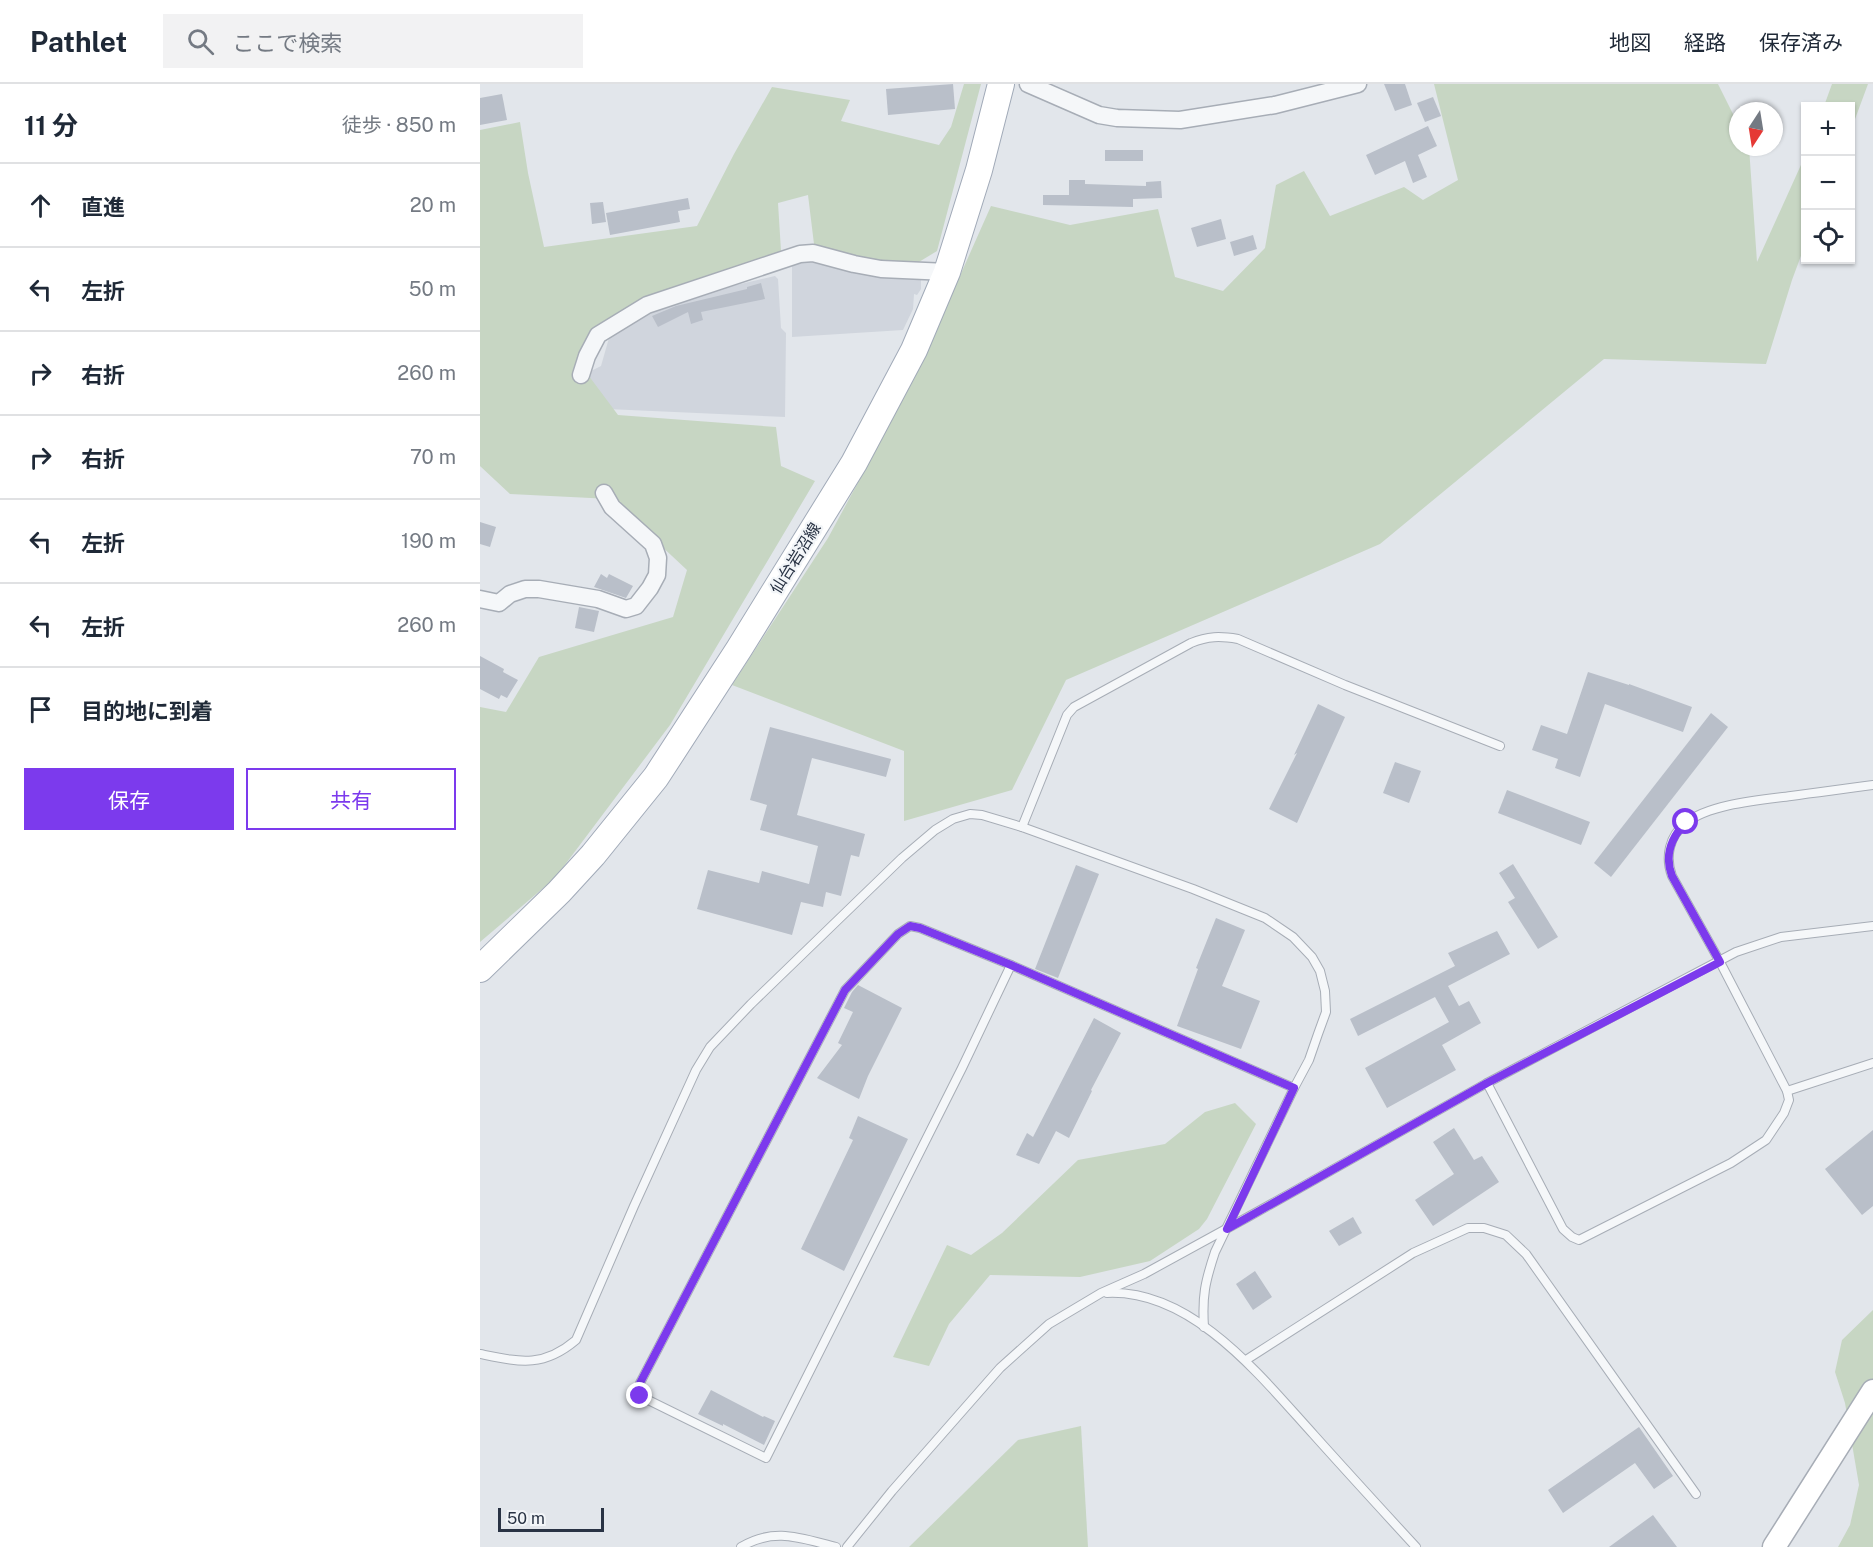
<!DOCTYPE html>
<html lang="ja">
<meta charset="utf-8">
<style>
body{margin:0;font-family:"Public Sans","Noto Sans JP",sans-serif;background:#f2f2f3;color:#1f2937}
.controls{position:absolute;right:18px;top:18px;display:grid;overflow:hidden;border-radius:0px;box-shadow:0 2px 4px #0004}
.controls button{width:54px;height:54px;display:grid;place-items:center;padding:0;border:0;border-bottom:2px solid #e0e1e3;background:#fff;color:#1f2937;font:30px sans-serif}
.compass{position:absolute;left:1249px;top:18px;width:54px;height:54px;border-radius:50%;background:#fff;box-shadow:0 2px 4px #0004;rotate:192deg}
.scale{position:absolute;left:18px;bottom:15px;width:106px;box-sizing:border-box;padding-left:6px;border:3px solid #293344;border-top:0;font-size:16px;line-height:21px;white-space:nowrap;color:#293344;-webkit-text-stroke:4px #f2f5f8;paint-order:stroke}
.stop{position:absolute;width:18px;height:18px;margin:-14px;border:4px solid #7c3aed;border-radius:50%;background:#fff}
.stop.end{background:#7c3aed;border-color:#fff;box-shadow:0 2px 6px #0008}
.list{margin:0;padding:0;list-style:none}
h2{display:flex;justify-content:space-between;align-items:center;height:78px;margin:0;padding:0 24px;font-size:26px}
h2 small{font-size:20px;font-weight:400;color:#747a83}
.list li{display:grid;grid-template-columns:39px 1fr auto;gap:18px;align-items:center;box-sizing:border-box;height:84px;padding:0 24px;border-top:2px solid #e0e1e3}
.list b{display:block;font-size:22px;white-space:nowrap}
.list em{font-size:20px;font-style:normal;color:#747a83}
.actions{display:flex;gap:12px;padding:18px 24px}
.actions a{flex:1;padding:14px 0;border:2px solid #7c3aed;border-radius:0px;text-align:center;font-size:21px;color:#7c3aed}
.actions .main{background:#7c3aed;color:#fff}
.icon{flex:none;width:33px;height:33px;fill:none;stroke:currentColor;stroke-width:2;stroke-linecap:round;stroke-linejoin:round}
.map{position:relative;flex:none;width:1393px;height:1463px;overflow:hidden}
header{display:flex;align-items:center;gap:36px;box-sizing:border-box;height:84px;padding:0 30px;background:#fff;border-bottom:2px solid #e0e1e3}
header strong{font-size:28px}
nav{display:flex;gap:33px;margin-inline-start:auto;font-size:21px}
.search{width:420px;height:54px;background:#f2f2f3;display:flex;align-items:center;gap:15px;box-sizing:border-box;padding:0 21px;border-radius:0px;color:#747a83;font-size:22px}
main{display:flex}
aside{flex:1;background:#fff}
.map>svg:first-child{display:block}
.built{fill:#d0d5dd}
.green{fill:#c7d6c3}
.building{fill:#b9bfc9}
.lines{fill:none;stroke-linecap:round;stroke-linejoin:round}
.lane-casing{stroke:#a7adb6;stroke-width:10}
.street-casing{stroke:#a7adb6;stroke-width:19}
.secondary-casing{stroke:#a7adb6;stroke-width:25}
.primary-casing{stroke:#a1aab8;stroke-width:28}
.lane{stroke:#f5f7f9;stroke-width:8}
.street{stroke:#f5f7f9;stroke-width:16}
.secondary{stroke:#fff;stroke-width:22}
.primary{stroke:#fff;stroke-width:26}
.route{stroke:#7c3aed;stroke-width:8}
.labels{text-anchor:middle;stroke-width:4.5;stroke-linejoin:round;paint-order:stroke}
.street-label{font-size:16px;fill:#293344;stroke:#f2f5f8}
</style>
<header>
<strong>Pathlet</strong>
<div class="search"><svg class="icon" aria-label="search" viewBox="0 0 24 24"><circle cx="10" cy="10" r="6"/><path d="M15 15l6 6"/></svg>ここで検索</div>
<nav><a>地図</a><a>経路</a><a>保存済み</a></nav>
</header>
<main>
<aside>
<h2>11 分<small>徒歩 · 850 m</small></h2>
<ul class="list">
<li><svg class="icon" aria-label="ahead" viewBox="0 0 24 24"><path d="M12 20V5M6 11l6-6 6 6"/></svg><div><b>直進</b></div><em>20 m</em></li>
<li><svg class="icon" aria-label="left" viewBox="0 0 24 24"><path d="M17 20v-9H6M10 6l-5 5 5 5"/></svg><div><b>左折</b></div><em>50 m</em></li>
<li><svg class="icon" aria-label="right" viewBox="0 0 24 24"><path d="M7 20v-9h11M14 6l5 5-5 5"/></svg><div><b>右折</b></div><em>260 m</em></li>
<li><svg class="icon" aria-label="right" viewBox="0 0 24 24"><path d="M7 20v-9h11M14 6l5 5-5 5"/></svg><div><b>右折</b></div><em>70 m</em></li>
<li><svg class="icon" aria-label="left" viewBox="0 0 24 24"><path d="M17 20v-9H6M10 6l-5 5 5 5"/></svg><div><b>左折</b></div><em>190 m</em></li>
<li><svg class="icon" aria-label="left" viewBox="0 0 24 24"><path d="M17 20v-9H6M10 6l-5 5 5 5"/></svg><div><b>左折</b></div><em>260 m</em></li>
<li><svg class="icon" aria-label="arrive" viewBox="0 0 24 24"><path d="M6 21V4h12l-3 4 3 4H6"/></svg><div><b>目的地に到着</b></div></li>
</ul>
<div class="actions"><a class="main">保存</a><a>共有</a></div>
</aside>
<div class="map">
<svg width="1393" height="1463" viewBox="0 0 1393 1463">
<rect width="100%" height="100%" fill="#e2e6eb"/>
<g class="built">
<path d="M334 174 441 192V205L437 211 434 210 433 225 423 246 312 253V175Z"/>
<path d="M295 192 298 195 301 244 306 249 305 333 105 324 111 287 121 282 129 254 188 217Z"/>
</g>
<g class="green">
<path d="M484 0H501L457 167 429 184 376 178 334 160 328 111 298 119 301 167 164 219 97 276 138 331 296 343 301 382 335 397 190 641 75 794 0 858V623L26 628 59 573 193 533 207 486 131 415 30 410 0 382V46L40 38 48 89 64 163 217 142 254 70 292 3 370 16 361 37 459 61 471 43Z"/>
<path d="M954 0H1238L1258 40V63H1269L1277 178 1325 72V161L1312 196 1286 280 1124 275 900 460 586 596 532 706 424 737V667L252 601 348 454 435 293 511 122 590 141 678 125 695 193 743 207 785 164 796 101 824 87 850 132 924 103 943 116 978 96Z"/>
<path d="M1352 0H1388L1371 46 1370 22H1344Z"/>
<path d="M755 1019 776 1040 727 1135 719 1145 670 1177 600 1193 510 1191 469 1240 449 1282 413 1273 467 1161 491 1171 522 1149 598 1076 685 1060 725 1028Z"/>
<path d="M1393 1226V1463H1358L1370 1441 1379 1401 1365 1319 1355 1288 1362 1256Z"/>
<path d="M601 1342 608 1463H429L538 1356Z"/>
</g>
<g class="building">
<path d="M473 0 475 25 408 31 406 5Z"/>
<path d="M904 0H925L932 21 915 27Z"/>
<path d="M22 10 27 36 0 41V14Z"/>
<path d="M953 13 961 32 945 38 937 19Z"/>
<path d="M948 42 957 62 938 71 947 93 933 99 925 77 895 91 886 71Z"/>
<rect x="625" y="66" width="38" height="11"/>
<path d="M589 96H605V100L666 102V98L681 97 682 114 653 115V123L563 121V111H589Z"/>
<path d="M208 114 210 125 198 127 200 138 130 151 126 129Z"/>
<path d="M123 118 126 138 112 140 110 119Z"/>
<path d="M741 135 746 155 717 163 711 144Z"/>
<path d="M773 151 777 165 754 172 750 158Z"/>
<path d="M281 199 285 215 221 228 223 236 211 240 208 228 178 243 172 232 196 222 267 205V203Z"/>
<path d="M0 438 16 443 10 463 0 460Z"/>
<path d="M121 490 127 494 129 490 153 502 146 514 114 503Z"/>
<path d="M99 523 119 527 114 548 95 544Z"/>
<path d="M0 572 24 585 23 588 38 596 27 614 21 611 19 615 0 605Z"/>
<path d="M1108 588 1149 601V600L1212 623 1203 648 1125 620 1100 693 1075 684 1078 675 1052 666 1061 641 1087 650Z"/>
<path d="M838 620 865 633 817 739 789 725 817 669 814 671Z"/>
<path d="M1231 629 1248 643 1131 793 1114 779Z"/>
<path d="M290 643 411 675 406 693 332 674 317 731 385 750 379 773 371 771 361 812 346 808 343 823 321 818 312 851 217 825 228 786 279 799 282 787 329 800 338 762 280 746 287 721 270 716Z"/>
<path d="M915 678 941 687 929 719 903 709Z"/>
<path d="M1027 706 1110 738 1101 761 1018 729Z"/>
<path d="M1033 780 1078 853 1058 865 1028 818 1035 814 1019 789Z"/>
<path d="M596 781 619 790 578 894 555 885Z"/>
<path d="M736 834 765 846 742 902 780 917 761 965 697 942 718 885 716 884Z"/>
<path d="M1017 847 1030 870 968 902 979 922 989 917 1001 939 962 961 976 986 907 1024 885 984 969 938 955 913 878 952 870 935 975 882 968 869Z"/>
<path d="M378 901 422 924 388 992 379 1015 337 994 362 961 358 959 373 928 364 924 372 908Z"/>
<path d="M614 934 641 949 611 1006 612 1007 589 1054 576 1047 559 1080 536 1071 547 1049 553 1053Z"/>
<path d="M378 1032 428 1055 364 1187 321 1165 373 1056 369 1054Z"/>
<path d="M974 1044 994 1076 1002 1072 1019 1098 953 1142 935 1116 974 1090 953 1058Z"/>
<path d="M1393 1046V1122L1382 1131 1345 1085Z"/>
<path d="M873 1133 882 1149 859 1162 849 1147Z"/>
<path d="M775 1187 792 1213 773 1226 756 1200Z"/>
<path d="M231 1306 283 1333 284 1332 295 1337 284 1361 243 1340V1342L218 1330Z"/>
<path d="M1159 1343 1193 1392 1174 1405 1155 1379 1083 1429 1068 1406Z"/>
<path d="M1173 1431 1197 1463H1129Z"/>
</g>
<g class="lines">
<defs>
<g id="lane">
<path d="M542 743 587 631 594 623 711 559C728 552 740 552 758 555L865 601 1020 662"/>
<path d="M430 842 440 844 531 881 482 984 286 1374 160 1312V1299L365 906 418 850Z"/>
<path d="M531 881 814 1004"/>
<path d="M1007 999 1083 1145 1092 1153 1099 1156 1251 1079 1286 1056 1304 1029 1309 1016 1307 1007 1240 878 1192 792C1185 773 1189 752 1206 739 1229 720 1281 716 1311 712 1338 708 1366 705 1393 701"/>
<path d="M1307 1007 1393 979"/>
<path d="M627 1209C713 1205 782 1294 834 1351 868 1389 902 1426 936 1463"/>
<path d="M0 1270C40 1278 63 1284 96 1256L154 1122 216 986 230 963 271 920 422 774 455 746 473 735 490 730 502 731 542 743 713 805 785 834 813 853 832 873 840 887 845 907 846 928 838 950 829 976 814 1004 735 1168C725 1198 722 1212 724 1243"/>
<path d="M766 1276 933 1169 988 1144H1004L1026 1151 1046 1170 1216 1410"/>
<path d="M261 1463C294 1443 320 1454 356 1463"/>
<path d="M367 1463 412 1407 520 1284 569 1240 621 1209 664 1190 768 1133 1007 999 1256 868 1301 853 1393 842"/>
</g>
<g id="street">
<path d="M548 0 619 31 637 34 700 36 795 21 878 0"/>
<path d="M101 291 107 272 118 251 167 221 320 170 333 169 374 180 401 185 467 188"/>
<path d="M0 515 19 519 30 510 45 505H59L118 515 146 525 156 522 170 504 177 491 178 474 173 460 132 423 124 409"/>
</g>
<path id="secondary" d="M1294 1463 1393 1307"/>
<path id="primary" d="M0 885 79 808 113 771 176 693 259 565 374 379 434 266 467 188 499 86 521 0"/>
</defs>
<use href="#lane" class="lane-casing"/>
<use href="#street" class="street-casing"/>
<use href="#secondary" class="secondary-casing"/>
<use href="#primary" class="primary-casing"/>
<use href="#lane" class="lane"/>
<use href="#street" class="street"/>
<use href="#secondary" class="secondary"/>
<use href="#primary" class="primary"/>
</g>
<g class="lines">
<path class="route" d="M160 1312V1299L365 906 418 850 430 842 440 844 531 881 814 1004 747 1145 1007 999 1240 878 1192 792C1184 771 1191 754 1206 738"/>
</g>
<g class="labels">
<g class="street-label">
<text transform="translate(315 474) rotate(-58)" y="6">仙台岩沼線</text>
</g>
</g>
</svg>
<div class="controls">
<button>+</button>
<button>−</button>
<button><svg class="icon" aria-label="locate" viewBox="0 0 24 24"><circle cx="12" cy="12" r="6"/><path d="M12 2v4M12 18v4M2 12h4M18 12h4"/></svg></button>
</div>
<svg class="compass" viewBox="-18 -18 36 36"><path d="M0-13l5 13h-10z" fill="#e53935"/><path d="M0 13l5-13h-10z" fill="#747a83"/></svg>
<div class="scale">50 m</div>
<div class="stop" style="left:1206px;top:738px"></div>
<div class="stop end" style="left:160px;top:1312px"></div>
</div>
</main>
